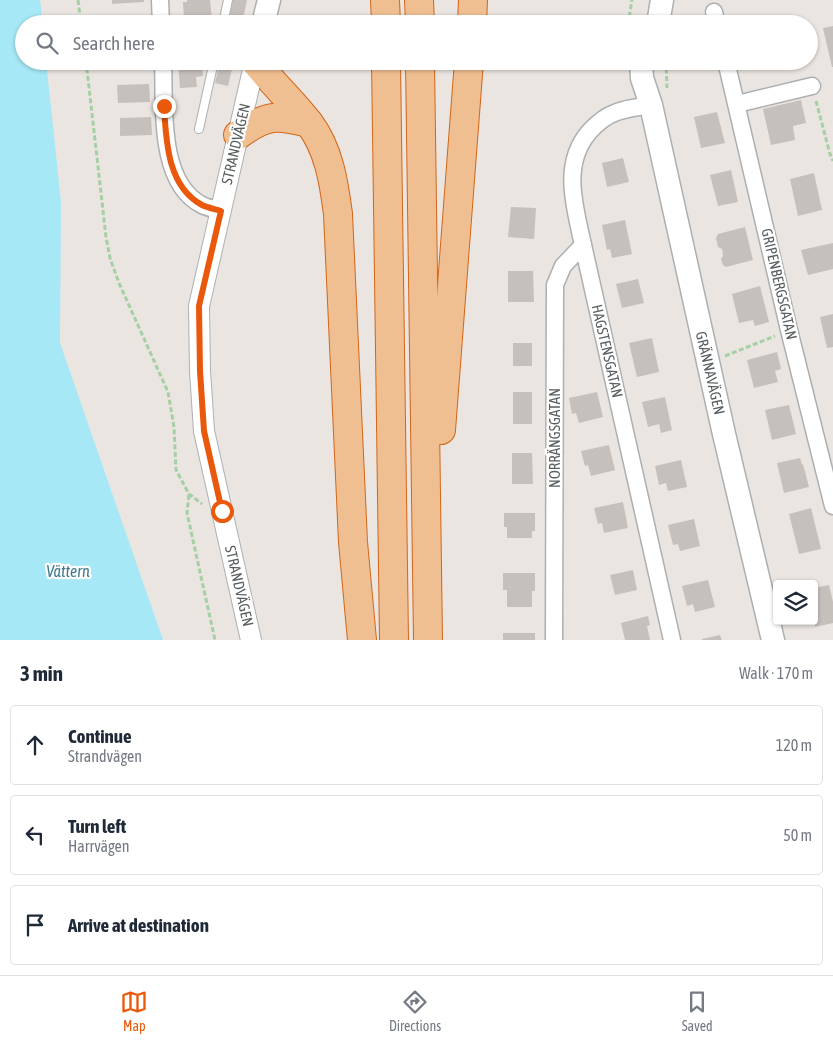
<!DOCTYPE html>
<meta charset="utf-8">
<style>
body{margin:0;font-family:"Asap Condensed",sans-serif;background:#f6f6f7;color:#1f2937}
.controls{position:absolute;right:15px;bottom:15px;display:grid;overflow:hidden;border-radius:5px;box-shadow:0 1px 4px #0004}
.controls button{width:45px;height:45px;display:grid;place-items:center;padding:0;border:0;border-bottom:1px solid #e0e1e3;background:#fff;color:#1f2937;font:25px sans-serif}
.stop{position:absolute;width:15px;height:15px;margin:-11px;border:4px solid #ea580c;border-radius:50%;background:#fff}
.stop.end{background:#ea580c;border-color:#fff;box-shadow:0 1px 5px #0008}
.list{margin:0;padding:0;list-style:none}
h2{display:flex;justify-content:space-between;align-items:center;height:65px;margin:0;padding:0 20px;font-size:21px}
h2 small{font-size:16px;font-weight:400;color:#747a83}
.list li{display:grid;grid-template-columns:32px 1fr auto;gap:15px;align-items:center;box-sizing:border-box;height:80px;margin:0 10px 10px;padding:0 10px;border:1px solid #e0e1e3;border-radius:5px}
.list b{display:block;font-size:19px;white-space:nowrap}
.list p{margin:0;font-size:16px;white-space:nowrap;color:#747a83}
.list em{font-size:16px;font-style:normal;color:#747a83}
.icon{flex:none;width:28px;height:28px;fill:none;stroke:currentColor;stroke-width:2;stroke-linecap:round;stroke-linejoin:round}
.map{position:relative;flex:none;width:833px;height:640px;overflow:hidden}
.search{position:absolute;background:#fff;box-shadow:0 1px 4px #0004;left:15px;right:15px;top:15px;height:55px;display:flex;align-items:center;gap:12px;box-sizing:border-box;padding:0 18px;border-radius:28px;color:#747a83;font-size:19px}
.sheet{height:335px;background:#fff}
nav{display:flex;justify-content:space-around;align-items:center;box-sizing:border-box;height:70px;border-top:1px solid #e0e1e3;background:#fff;font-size:14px;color:#747a83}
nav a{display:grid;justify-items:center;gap:2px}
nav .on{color:#ea580c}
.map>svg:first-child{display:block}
.water{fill:#a6e8f5}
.building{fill:#c6c0bd}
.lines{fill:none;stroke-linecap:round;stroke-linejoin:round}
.service-casing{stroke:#acb0b2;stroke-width:10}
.minor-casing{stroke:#acb0b2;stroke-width:19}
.tertiary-casing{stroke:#acb0b2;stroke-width:22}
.secondary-casing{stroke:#abb0b3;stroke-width:25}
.motorway-casing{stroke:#d26618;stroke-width:30}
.path{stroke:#a4d0a4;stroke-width:3;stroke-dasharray:5 2.5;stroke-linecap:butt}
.service{stroke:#fff;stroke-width:8}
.minor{stroke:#fff;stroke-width:16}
.tertiary{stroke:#fff;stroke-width:20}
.secondary{stroke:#fff;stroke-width:22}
.motorway{stroke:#f0bf91;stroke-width:28}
.route{stroke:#ea580c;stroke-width:6}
.labels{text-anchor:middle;stroke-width:4.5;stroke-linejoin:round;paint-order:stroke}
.street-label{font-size:15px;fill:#595e60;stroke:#fff}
.water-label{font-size:16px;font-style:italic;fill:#3e788b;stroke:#fff}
</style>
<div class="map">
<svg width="833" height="640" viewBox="0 0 833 640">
<rect width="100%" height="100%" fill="#eae5e0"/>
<path class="water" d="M0 0H40L43 24H24V61H46L61 202 60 343 163 640H0Z"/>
<g class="building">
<path d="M112 0H144V2L112 4Z"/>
<path d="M187 0H210L212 20H207V24H180V20H184L183 2H187Z"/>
<path d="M233 0H247L242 24H228Z"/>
<path d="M145 17 146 24H114V18Z"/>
<path d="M833 26V67H832L823 28Z"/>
<path d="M116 61H148V69L116 70Z"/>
<path d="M178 61H202L203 76 196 77 197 87 180 88Z"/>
<path d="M220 61H234L228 86 215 83Z"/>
<path d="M769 61H798V62L770 68Z"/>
<path d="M149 84 150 102 118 103 117 85Z"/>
<path d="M801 100 806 123 793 126 795 140 771 145 763 109Z"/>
<path d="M717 112 725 143 701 148 694 117Z"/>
<path d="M151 117 152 135 120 136V118Z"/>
<path d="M623 158 629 182 607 187 602 163Z"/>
<path d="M731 170 738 202 718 206 710 175Z"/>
<path d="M814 173 822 210 798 216 790 179Z"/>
<path d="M511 207 536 208 534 239 508 237Z"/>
<path d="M625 220 632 254 612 258 610 249 607 250 602 225Z"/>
<path d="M745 227 753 260 726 267 723 265 721 259 723 256 722 249 718 247 716 238 718 234Z"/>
<path d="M833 243V269L808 275 801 250Z"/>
<path d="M508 271H533L534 302H508Z"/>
<path d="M638 279 644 303 622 308 616 284Z"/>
<path d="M760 286 769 322 755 326 753 320 739 323 732 294Z"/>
<path d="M833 314V347L827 348 820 317Z"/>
<path d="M652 338 659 372 637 377 629 343Z"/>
<rect x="513" y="343" width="19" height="23"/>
<path d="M777 352 781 369 775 371 778 382 754 388 747 360Z"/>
<rect x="513" y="392" width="19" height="32"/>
<path d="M597 392 603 417 579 423 576 413 572 414 569 398Z"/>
<path d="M665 397 672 430 661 433 659 424 648 427 642 402Z"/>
<path d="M789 405 796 434 772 440 765 410Z"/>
<path d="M609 445 615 470 591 476 588 465 585 466 581 451Z"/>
<path d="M512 453H532L533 484H512Z"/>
<path d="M800 458 802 465 803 464 809 487 784 493 777 463Z"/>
<path d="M681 460 687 487 668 491 666 483 659 485 655 466Z"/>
<path d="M623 502 628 528 604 533 602 523 598 524 594 508Z"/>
<path d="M811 508 821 549 799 554 789 514Z"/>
<path d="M504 513H535V531H532V538H507V527H504Z"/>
<path d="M694 519 700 546 680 551 678 544 673 545 668 525Z"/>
<path d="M633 570 637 590 615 595 610 575Z"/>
<path d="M503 573H535V591H532V607H507V590H503Z"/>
<path d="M708 580 715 607 695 612 693 604 687 606 682 586Z"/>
<path d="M829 585 833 602V623L815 627 814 621V588Z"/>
<path d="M648 616 650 625 647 626 650 640H625L621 623Z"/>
<rect x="503" y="633" width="32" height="7"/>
<path d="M720 635 722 640H702V639Z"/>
</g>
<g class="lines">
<defs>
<g id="service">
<path d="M223 24 228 0"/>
<path d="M199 129 214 61"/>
</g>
<g id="minor">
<path d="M160 0 161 24"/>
<path d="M714 12 717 24"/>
<path d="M163 61C165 104 157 182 202 205 208 208 215 209 221 211"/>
<path d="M726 61 789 330 833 506"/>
<path d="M737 104 812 86"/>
<path d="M651 105C640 107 627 108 617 112 605 116 597 123 589 132 561 165 575 207 583 245L672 640"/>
<path d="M554 640 555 285 563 266 583 245"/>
</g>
<path id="tertiary" d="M251 640 204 431 200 371 199 306 255 61"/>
<g id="secondary">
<path d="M263 24 269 0"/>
<path d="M658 24 662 0"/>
<path d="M641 61 642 78 651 105 724 434 773 640"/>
</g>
<g id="motorway">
<path d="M385 0 386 24"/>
<path d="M419 0 420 24"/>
<path d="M472 24 473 0"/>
<path d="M255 61C272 83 292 101 309 123 329 149 334 183 338 214L353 542 362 640"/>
<path d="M386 61 394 640"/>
<path d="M420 61 428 640"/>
<path d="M238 135C267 114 276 115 309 123"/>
<path d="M441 430 469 61"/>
</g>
</defs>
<use href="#service" class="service-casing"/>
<use href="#minor" class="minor-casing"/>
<use href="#tertiary" class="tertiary-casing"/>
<use href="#secondary" class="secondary-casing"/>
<use href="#motorway" class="motorway-casing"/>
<g class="path">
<path d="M78 0 81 24"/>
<path d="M628 24 632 0"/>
<path d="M86 61 106 237 110 258 119 283 168 392 174 427 176 470 189 494 202 504"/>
<path d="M666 61 667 88"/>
<path d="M816 101 830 154 833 161"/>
<path d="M725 356 775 336"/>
<path d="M189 495 187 513 215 640"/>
</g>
<use href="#service" class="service"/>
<use href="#minor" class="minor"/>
<use href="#tertiary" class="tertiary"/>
<use href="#secondary" class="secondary"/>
<use href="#motorway" class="motorway"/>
</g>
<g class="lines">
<path class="route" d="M164 106C166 140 167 186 202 205 208 208 215 209 221 211L199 306 200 371 204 431 222 511"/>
</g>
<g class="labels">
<g class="street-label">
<text transform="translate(236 144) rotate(-77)" y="5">STRANDVÄGEN</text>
<text transform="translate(779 284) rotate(77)" y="5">GRIPENBERGSGATAN</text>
<text transform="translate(607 351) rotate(77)" y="5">HAGSTENSGATAN</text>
<text transform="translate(710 373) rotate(77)" y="5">GRÄNNAVÄGEN</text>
<text transform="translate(555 438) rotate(-90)" y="5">NORRÄNGSGATAN</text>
<text transform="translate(239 586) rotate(77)" y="5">STRANDVÄGEN</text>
</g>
<g class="water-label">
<text x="68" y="577">Vättern</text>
</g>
</g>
</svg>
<div class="controls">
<button><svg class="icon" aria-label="layers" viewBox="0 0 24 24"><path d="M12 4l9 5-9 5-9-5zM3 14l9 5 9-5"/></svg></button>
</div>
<div class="stop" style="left:222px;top:511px"></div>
<div class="stop end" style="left:164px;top:106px"></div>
<div class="search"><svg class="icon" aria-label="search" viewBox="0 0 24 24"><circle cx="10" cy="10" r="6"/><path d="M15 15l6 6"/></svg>Search here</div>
</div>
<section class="sheet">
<h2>3 min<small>Walk · 170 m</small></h2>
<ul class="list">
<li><svg class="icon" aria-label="ahead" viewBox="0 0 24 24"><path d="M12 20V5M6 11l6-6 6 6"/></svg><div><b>Continue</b><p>Strandvägen</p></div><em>120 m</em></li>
<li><svg class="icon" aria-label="left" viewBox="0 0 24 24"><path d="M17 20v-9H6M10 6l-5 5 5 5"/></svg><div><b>Turn left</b><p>Harrvägen</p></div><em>50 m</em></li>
<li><svg class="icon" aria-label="arrive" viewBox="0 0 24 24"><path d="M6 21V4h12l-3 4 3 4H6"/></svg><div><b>Arrive at destination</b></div></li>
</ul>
</section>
<nav>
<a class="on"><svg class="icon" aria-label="map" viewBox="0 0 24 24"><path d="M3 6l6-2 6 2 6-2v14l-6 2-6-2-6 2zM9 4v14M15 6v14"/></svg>Map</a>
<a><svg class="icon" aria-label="directions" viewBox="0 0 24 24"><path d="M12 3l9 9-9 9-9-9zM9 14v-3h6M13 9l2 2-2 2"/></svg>Directions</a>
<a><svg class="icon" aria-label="saved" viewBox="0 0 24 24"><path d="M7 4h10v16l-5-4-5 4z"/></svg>Saved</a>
</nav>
